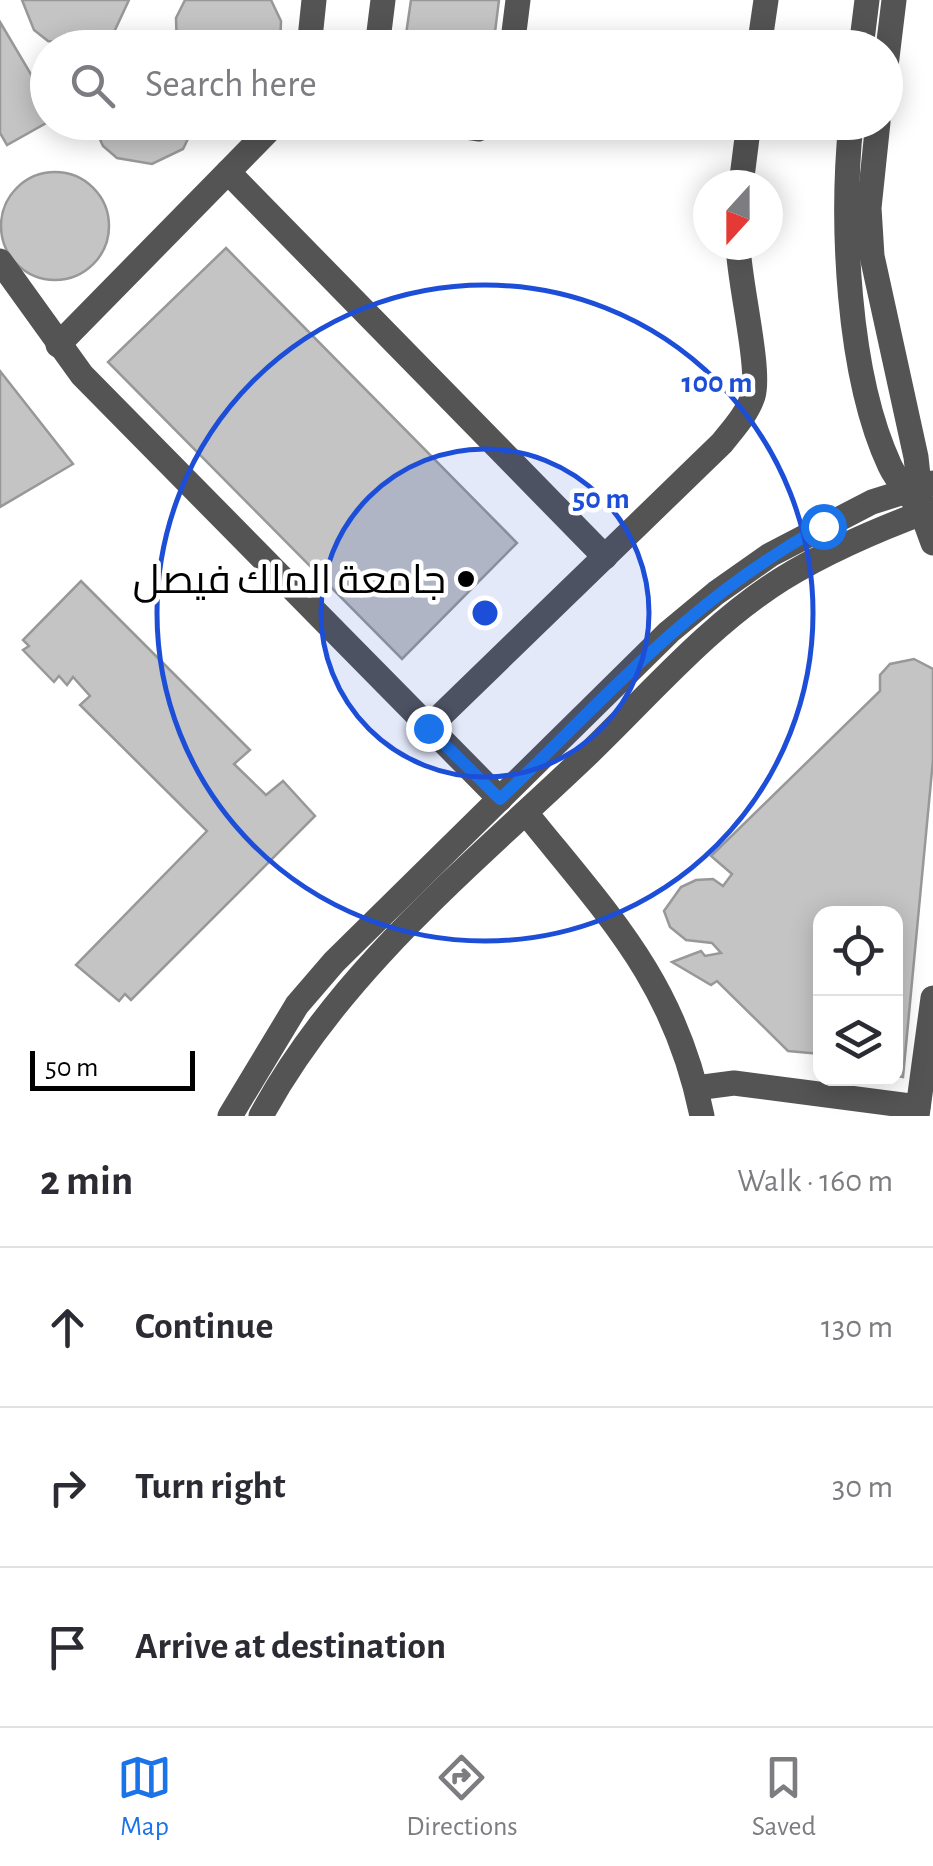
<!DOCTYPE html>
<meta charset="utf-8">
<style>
body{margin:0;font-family:"Alegreya Sans",Cairo,sans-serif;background:#f7f7f7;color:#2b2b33}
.controls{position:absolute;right:30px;bottom:30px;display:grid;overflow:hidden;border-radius:20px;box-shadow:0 5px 25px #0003}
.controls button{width:90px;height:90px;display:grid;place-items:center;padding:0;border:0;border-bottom:2px solid #e1e1e2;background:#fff;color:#2b2b33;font:50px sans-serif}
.compass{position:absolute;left:693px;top:170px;width:90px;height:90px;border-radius:50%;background:#fff;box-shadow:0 5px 25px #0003;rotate:201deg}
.scale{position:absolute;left:30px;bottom:25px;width:165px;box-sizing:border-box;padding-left:10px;border:5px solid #000;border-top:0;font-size:28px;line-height:35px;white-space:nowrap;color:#000;-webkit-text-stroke:8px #fff;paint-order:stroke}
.stop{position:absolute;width:30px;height:30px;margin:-22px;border:8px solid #1a73e8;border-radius:50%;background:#fff}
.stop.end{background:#1a73e8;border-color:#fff;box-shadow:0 2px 10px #0008}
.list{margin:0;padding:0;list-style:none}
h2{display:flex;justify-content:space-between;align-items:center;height:130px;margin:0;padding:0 40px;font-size:42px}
h2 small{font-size:32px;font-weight:400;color:#7c7c81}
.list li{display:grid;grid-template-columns:65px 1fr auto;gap:30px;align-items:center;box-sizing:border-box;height:160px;padding:0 40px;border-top:2px solid #e1e1e2}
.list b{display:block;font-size:38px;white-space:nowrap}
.list em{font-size:32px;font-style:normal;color:#7c7c81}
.icon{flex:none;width:55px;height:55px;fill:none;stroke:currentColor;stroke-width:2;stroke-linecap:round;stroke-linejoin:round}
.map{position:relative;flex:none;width:933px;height:1116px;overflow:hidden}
.search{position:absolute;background:#fff;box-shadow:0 5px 25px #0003;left:30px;right:30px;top:30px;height:110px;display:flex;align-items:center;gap:25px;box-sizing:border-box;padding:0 35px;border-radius:55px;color:#7c7c81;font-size:38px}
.sheet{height:610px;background:#fff}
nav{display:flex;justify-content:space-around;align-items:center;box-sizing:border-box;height:140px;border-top:2px solid #e1e1e2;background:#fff;font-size:28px;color:#7c7c81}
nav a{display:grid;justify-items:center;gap:5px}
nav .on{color:#1a73e8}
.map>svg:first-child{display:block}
.building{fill:#c4c4c4;stroke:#989898;stroke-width:2.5}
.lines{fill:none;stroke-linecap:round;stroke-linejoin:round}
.minor{stroke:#545454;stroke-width:25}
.route{stroke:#1a73e8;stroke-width:12}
.ring{fill:none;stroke:#1d4ed8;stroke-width:5}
.poi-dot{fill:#000;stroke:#fff;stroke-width:4}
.labels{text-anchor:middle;stroke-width:9;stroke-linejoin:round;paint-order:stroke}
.poi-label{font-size:40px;fill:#000;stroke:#fff;text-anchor:end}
.centre{fill:#1d4ed8;stroke:#fff;stroke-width:5}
.ring-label{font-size:30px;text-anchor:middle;font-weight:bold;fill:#1d4ed8;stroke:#fff;stroke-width:9;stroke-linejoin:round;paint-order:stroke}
</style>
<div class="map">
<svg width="933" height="1116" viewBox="0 0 933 1116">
<rect width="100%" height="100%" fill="#fff"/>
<g class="building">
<path d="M22 0H129L114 32 83 47 48 41 34 30Z"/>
<path d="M271 0 281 21 280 48H177L176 18 185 0Z"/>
<path d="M411 0H499L493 48H404Z"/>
<path d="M0 22 48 103V122L7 145 0 133Z"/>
<path d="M92 122H196L183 149 152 164 117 158 103 146Z"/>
<circle cx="55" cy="226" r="54"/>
<path d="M226 248 517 543 402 659 108 362Z"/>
<path d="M0 371 73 464 0 507Z"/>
<path d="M81 581 250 750 234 764 266 795 283 781 315 816 131 1000 125 994 119 1001 76 965 207 831 80 705 90 696 73 677 67 685 59 676 54 682 23 650 29 646 23 640Z"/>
<path d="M914 659 933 669V760L903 1077 896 1076V914H820V1054L788 1051 717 981 711 985 672 962 701 951 705 956 721 953 712 943 686 940 670 927 664 911 681 887 696 880 713 879 723 886 732 874 711 856 880 691V675L890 664Z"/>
</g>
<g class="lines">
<g class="minor">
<path d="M309 48 314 0"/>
<path d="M377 48 383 0"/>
<path d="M512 48 518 0"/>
<path d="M759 48 766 0"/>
<path d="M861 48 867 0"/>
<path d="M886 66 894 0"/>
<path d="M431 122 478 129 496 122"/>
<path d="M851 122C841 222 847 374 890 466 896 479 908 492 916 504"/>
<path d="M878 122 869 208 872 256 916 457 922 513 933 543"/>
<path d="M228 172 605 557"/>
<path d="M741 185 749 122"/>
<path d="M0 261 82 375 500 799"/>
<path d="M58 345 277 122"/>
<path d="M428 728 722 443C733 429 747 414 753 396 761 370 739 282 738 245"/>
<path d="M526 813C609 916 675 982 702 1116"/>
<path d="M696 1088 734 1083 918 1107"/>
<path d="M230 1116 297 1005 334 962 669 632 716 593 770 555 872 502 933 483"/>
<path d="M261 1116C339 971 473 864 590 752 652 692 709 625 782 579 829 550 881 528 933 509"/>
<path d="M917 1116 933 998"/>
</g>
</g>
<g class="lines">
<path class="route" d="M428 728 500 799C608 696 690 599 823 526"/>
</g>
<circle cx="485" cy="613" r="164" fill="#1d4ed8" fill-opacity=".12"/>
<g class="ring">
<circle cx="485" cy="613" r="164"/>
<circle cx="485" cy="613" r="328"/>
</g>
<circle class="poi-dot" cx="466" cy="579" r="10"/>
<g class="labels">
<g class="poi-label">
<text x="446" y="593">جامعة الملك فيصل</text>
</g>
</g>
<circle cx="485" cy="613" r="15" class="centre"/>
<g class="ring-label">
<text x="717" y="392">100 m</text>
<text x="601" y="508">50 m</text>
</g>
</svg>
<div class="controls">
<button><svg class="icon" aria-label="locate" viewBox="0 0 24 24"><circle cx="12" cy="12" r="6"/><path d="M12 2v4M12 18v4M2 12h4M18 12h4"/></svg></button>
<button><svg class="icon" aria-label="layers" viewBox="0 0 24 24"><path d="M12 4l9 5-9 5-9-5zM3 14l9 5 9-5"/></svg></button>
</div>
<svg class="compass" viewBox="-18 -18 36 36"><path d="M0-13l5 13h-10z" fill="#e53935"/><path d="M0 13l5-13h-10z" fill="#7c7c81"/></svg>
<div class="scale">50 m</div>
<div class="stop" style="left:823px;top:526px"></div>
<div class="stop end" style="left:428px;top:728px"></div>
<div class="search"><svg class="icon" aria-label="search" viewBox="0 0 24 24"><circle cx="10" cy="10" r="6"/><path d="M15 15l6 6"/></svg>Search here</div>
</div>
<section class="sheet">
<h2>2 min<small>Walk · 160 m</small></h2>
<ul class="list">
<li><svg class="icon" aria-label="ahead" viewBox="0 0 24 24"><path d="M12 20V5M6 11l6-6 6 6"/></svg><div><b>Continue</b></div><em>130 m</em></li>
<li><svg class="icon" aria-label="right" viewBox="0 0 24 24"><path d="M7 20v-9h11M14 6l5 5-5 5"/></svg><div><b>Turn right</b></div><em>30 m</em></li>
<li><svg class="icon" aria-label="arrive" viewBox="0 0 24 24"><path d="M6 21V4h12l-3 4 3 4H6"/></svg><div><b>Arrive at destination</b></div></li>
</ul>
</section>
<nav>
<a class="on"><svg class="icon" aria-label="map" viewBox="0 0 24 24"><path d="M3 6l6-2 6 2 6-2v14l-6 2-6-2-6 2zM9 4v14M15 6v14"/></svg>Map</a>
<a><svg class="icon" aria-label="directions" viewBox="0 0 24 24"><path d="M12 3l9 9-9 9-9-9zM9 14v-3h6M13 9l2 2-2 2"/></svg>Directions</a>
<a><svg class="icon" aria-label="saved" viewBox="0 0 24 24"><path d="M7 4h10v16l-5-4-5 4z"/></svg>Saved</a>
</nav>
